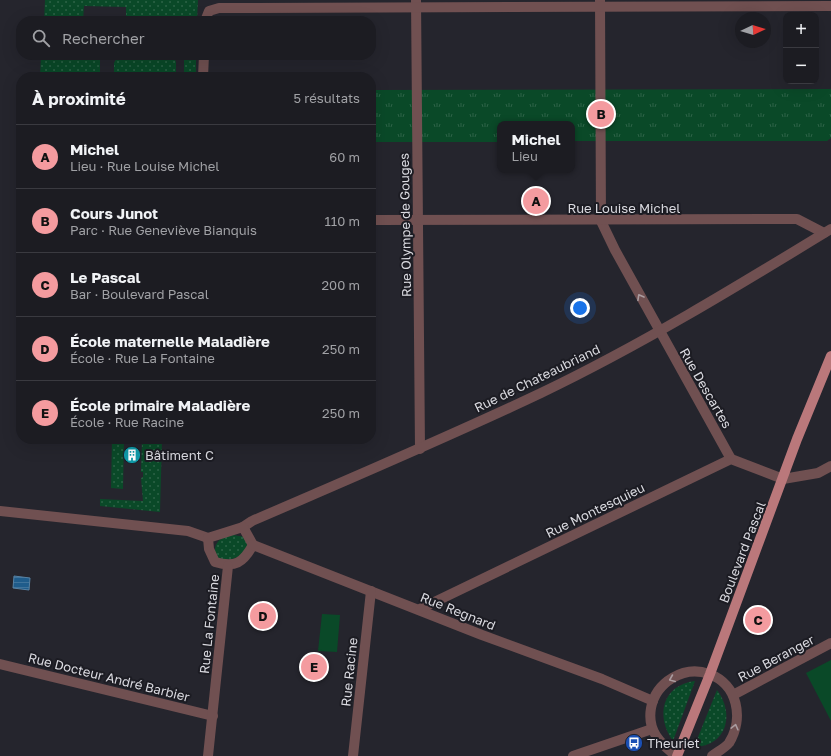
<!DOCTYPE html>
<html lang="fr">
<meta charset="utf-8">
<style>
body{margin:0;font-family:"Golos Text",sans-serif;background:#25252a;color:#f1f3f6}
.controls{position:absolute;right:12px;top:12px;display:grid;overflow:hidden;border-radius:8px;box-shadow:0 4px 16px #0002}
.controls button{width:36px;height:36px;display:grid;place-items:center;padding:0;border:0;border-bottom:1px solid #3a3a40;background:#1c1c22;color:#f1f3f6;font:20px sans-serif}
.compass{position:absolute;left:735px;top:12px;width:36px;height:36px;border-radius:50%;background:#1c1c22;box-shadow:0 4px 16px #0002;rotate:86deg}
.you{position:absolute;left:580px;top:308px;width:14px;height:14px;margin:-10px;border:3px solid #fff;border-radius:50%;background:#1a73e8;box-shadow:0 0 0 6px #1a73e833}
.badge{display:grid;place-items:center;width:26px;height:26px;border-radius:50%;background:#f49b9f;color:#111;font-size:13px;font-weight:700}
.pin{position:absolute;translate:-50% -50%;border:2px solid #fff;box-shadow:0 1px 4px #0006}
.popup{position:absolute;left:497px;top:121px;width:78px;height:52px;box-sizing:border-box;display:grid;place-content:center;border-radius:8px;background:#1c1c22;filter:drop-shadow(0 1px 3px #0005);font-size:13px;white-space:nowrap;color:#a0a1a5}
.popup b{font-size:15px;color:#f1f3f6}
.popup::after{content:'';position:absolute;left:50%;top:100%;margin-left:-8px;border:8px solid transparent;border-top-color:#1c1c22}
.list{margin:0;padding:0;list-style:none}
h2{display:flex;justify-content:space-between;align-items:center;height:52px;margin:0;padding:0 16px;font-size:17px}
h2 small{font-size:13px;font-weight:400;color:#a0a1a5}
.list li{display:grid;grid-template-columns:26px 1fr auto;gap:12px;align-items:center;box-sizing:border-box;height:64px;padding:0 16px;border-top:1px solid #3a3a40}
.list b{display:block;font-size:15px;white-space:nowrap}
.list p{margin:0;font-size:13px;white-space:nowrap;color:#a0a1a5}
.list em{font-size:13px;font-style:normal;color:#a0a1a5}
.icon{flex:none;width:22px;height:22px;fill:none;stroke:currentColor;stroke-width:2;stroke-linecap:round;stroke-linejoin:round}
.map{position:relative;flex:none;width:831px;height:756px;overflow:hidden}
.search{position:absolute;background:#1c1c22;box-shadow:0 4px 16px #0002;left:16px;top:16px;width:360px;height:44px;display:flex;align-items:center;gap:10px;box-sizing:border-box;padding:0 14px;border-radius:16px;color:#a0a1a5;font-size:15px}
.panel{position:absolute;background:#1c1c22;box-shadow:0 4px 16px #0002;left:16px;top:72px;width:360px;height:372px;border-radius:16px}
.map>svg:first-child{display:block}
.grass{fill:url(#grass-dots)}
.park{fill:url(#park-tufts)}
.garden{fill:#0a4928}
.water{fill:url(#water-rules);stroke:#5782a4}
.lines{fill:none;stroke-linecap:round;stroke-linejoin:round}
.minor{stroke:#705051;stroke-width:10}
.primary{stroke:#ba787b;stroke-width:10}
.oneway{stroke:#aa9ca0}
.labels{text-anchor:middle;stroke-width:4;stroke-linejoin:round;paint-order:stroke}
.street-label{font-size:13px;fill:#dadae0;stroke:#1c1c23}
.poi-label{font-size:13px;fill:#dadae0;stroke:#1c1c23;text-anchor:start}
</style>
<div class="map">
<svg width="831" height="756" viewBox="0 0 831 756">
<defs>
<pattern id="grass-dots" width="8" height="8" patternUnits="userSpaceOnUse"><rect width="8" height="8" fill="#0a4928"/><path d="M2 2h.1M6 6h.1" fill="none" stroke="#2d6347" stroke-width="1.8" stroke-linecap="round"/></pattern>
<pattern id="park-tufts" width="24" height="20" patternUnits="userSpaceOnUse"><rect width="24" height="20" fill="#0a4928"/><path d="M3 7l-1-3M5 7V3M7 7l1-3M15 17l-1-3M17 17v-4M19 17l1-3" fill="none" stroke="#2d6347"/></pattern>
<pattern id="water-rules" width="6" height="5" patternUnits="userSpaceOnUse"><rect width="6" height="5" fill="#1f5c8b"/><path d="M0 2.5h6" fill="none" stroke="#3f739b"/></pattern>
</defs>
<rect width="100%" height="100%" fill="#25252d"/>
<g class="grass">
<path d="M45 0H198L197 21H168V17L126 16V7L84 6 83 21H44Z"/>
<path d="M41 55H100V77H40Z"/>
<path d="M118 55H173L176 62V77H114V63Z"/>
<rect x="184" y="55" width="12" height="22"/>
<path d="M112 439H124L123 489 111 488Z"/>
<path d="M142 439H162L160 512 100 506V499L143 501 141 478 143 477V472H141Z"/>
<path d="M233 535 246 537C253 555 230 564 216 557 212 543 220 537 233 535Z"/>
<path d="M695 681 673 741C655 716 662 685 695 681Z"/>
<path d="M717 690C735 714 727 746 694 747Z"/>
</g>
<path class="park" d="M831 89V138L827 141H572V124H500V142H371V90Z"/>
<g class="garden">
<path d="M322 614 340 615 337 652 318 651Z"/>
<path d="M831 660V721L806 673Z"/>
</g>
<path class="water" d="M14 576 30 578 29 590 13 588Z"/>
<g class="lines">
<g class="minor">
<path d="M416 0 420 449"/>
<path d="M600 0 601 221 615 250 731 459"/>
<path d="M205 21 209 11 219 8 831 6"/>
<path d="M203 77 204 55"/>
<path d="M371 220 797 219 824 233"/>
<path d="M0 511 188 531 208 538"/>
<path d="M243 527 252 521C349 479 446 438 541 393 641 345 736 287 831 229"/>
<path d="M243 527 253 545C243 563 235 568 215 562L209 549 208 538Z"/>
<path d="M253 545 482 635 602 679 653 701"/>
<path d="M420 609 731 459 783 479 818 473 831 466"/>
<path d="M0 664 213 716"/>
<path d="M733 695 831 643"/>
<path d="M208 756 228 566"/>
<path d="M353 756 371 591"/>
<path d="M573 756 652 729"/>
<path d="M676 756C660 743 647 731 651 708 656 682 684 665 709 674 738 684 744 719 729 743 725 748 717 752 712 756"/>
</g>
<path class="primary" d="M677 756 710 674 797 439 831 356"/>
</g>
<defs><path id="oneway-chevron" d="M-2-3.5L2.5 0L-2 3.5" fill="none" stroke-width="1.6" stroke-linecap="round" stroke-linejoin="round"/></defs>
<g class="oneway">
<use href="#oneway-chevron" transform="translate(640 297) rotate(-119)"/>
<use href="#oneway-chevron" transform="translate(672 679) rotate(157)"/>
<use href="#oneway-chevron" transform="translate(735 727) rotate(-76)"/>
</g>
<defs>
<symbol id="building-disc" viewBox="-11 -11 22 22"><circle r="9.5" fill="#0f9aa8" stroke="#1c1c23"/><path d="M-4-6H4V6H1V3H-1V6H-4ZM-2.5-4.3h1.7v1.8h-1.7ZM.8-4.3h1.7v1.8H.8ZM-2.5-1h1.7V.8h-1.7ZM.8-1h1.7V.8H.8Z" fill="#fff"/></symbol>
<symbol id="bus-disc" viewBox="-11 -11 22 22"><circle r="9.5" fill="#1a4fb4" stroke="#1c1c23"/><path d="M-5-6H5V4H4V6H2V4H-2V6H-4V4H-5ZM-3.5-4V0h7V-4ZM-3.5 1.2v1.5H-2V1.2ZM2 1.2v1.5H3.5V1.2Z" fill="#fff"/></symbol>
</defs>
<g fill-rule="evenodd">
<use href="#building-disc" x="122" y="445" width="20" height="20"/>
<use href="#bus-disc" x="624" y="733" width="20" height="20"/>
</g>
<g class="labels">
<g class="street-label">
<text x="624" y="213">Rue Louise Michel</text>
<text transform="translate(405 225) rotate(-91)" y="5">Rue Olympe de Gouges</text>
<text transform="translate(537 378) rotate(-26)" y="5">Rue de Chateaubriand</text>
<text transform="translate(706 388) rotate(60)" y="5">Rue Descartes</text>
<text transform="translate(595 510) rotate(-26)" y="5">Rue Montesquieu</text>
<text transform="translate(742 552) rotate(-69)" y="5">Boulevard Pascal</text>
<text transform="translate(458 611) rotate(22)" y="5">Rue Regnard</text>
<text transform="translate(209 624) rotate(-84)" y="5">Rue La Fontaine</text>
<text transform="translate(776 658) rotate(-28)" y="5">Rue Beranger</text>
<text transform="translate(349 672) rotate(-84)" y="5">Rue Racine</text>
<text transform="translate(109 677) rotate(14)" y="5">Rue Docteur André Barbier</text>
</g>
<g class="poi-label">
<text x="145" y="460">Bâtiment C</text>
<text x="647" y="748">Theuriet</text>
</g>
</g>
</svg>
<div class="controls">
<button>+</button>
<button>−</button>
</div>
<svg class="compass" viewBox="-18 -18 36 36"><path d="M0-13l5 13h-10z" fill="#e53935"/><path d="M0 13l5-13h-10z" fill="#a0a1a5"/></svg>
<div class="you"></div>
<div class="pin badge" style="left:536px;top:201px">A</div>
<div class="popup"><b>Michel</b>Lieu</div>
<div class="pin badge" style="left:601px;top:114px">B</div>
<div class="pin badge" style="left:758px;top:620px">C</div>
<div class="pin badge" style="left:263px;top:616px">D</div>
<div class="pin badge" style="left:314px;top:667px">E</div>
<div class="search"><svg class="icon" aria-label="search" viewBox="0 0 24 24"><circle cx="10" cy="10" r="6"/><path d="M15 15l6 6"/></svg>Rechercher</div>
<section class="panel">
<h2>À proximité<small>5 résultats</small></h2>
<ul class="list">
<li><span class="badge">A</span><div><b>Michel</b><p>Lieu · Rue Louise Michel</p></div><em>60 m</em></li>
<li><span class="badge">B</span><div><b>Cours Junot</b><p>Parc · Rue Geneviève Bianquis</p></div><em>110 m</em></li>
<li><span class="badge">C</span><div><b>Le Pascal</b><p>Bar · Boulevard Pascal</p></div><em>200 m</em></li>
<li><span class="badge">D</span><div><b>École maternelle Maladière</b><p>École · Rue La Fontaine</p></div><em>250 m</em></li>
<li><span class="badge">E</span><div><b>École primaire Maladière</b><p>École · Rue Racine</p></div><em>250 m</em></li>
</ul>
</section>
</div>
